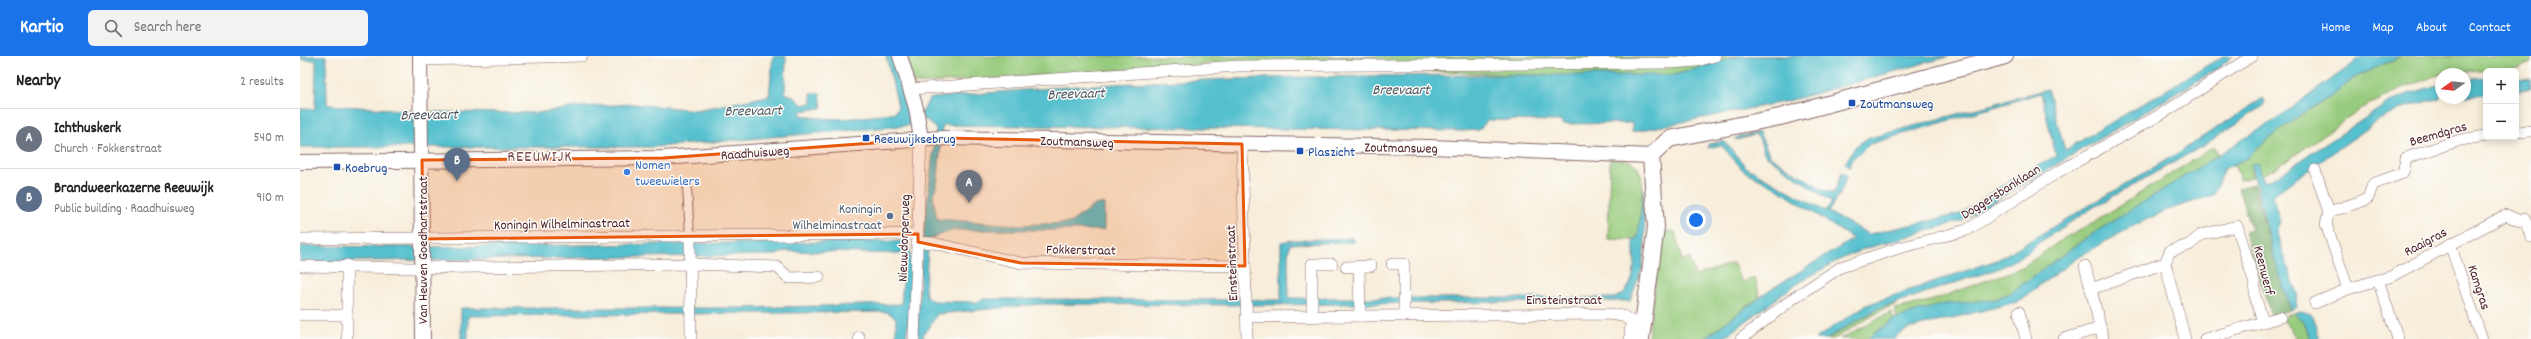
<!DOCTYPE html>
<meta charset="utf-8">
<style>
body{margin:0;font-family:Dekko,sans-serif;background:#f2f2f2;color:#222}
.controls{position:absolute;right:12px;top:12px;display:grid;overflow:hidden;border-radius:6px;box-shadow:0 2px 10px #0003}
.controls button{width:36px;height:36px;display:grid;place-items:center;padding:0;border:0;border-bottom:1px solid #e0e0e0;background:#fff;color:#222;font:20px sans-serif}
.compass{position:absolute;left:2135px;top:12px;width:36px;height:36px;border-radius:50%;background:#fff;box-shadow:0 2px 10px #0003;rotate:255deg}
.you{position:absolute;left:1396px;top:164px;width:14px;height:14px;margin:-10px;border:3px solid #fff;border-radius:50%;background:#1a73e8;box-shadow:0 0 0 6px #1a73e833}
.badge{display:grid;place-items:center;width:26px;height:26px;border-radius:50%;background:#1a73e8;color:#fff;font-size:13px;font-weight:700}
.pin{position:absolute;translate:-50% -33px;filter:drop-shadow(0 1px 2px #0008)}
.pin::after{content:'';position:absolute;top:21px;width:14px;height:12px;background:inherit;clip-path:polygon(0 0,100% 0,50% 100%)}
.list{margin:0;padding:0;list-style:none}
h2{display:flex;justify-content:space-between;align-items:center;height:52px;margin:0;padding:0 16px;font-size:17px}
h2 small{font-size:13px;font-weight:400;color:#767676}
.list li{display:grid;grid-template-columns:26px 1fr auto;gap:12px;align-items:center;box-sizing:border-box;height:60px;padding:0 16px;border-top:1px solid #e0e0e0}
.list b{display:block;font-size:15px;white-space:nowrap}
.list p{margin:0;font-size:13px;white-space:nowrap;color:#767676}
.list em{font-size:13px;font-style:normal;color:#767676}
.icon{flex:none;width:22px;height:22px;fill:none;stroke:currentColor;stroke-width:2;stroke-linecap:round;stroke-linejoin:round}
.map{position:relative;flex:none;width:2231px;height:283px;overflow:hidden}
header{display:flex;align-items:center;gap:24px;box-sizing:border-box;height:56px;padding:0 20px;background:#1a73e8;color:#fff}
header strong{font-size:19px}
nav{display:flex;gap:22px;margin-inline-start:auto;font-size:14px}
.search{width:280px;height:36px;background:#f2f2f2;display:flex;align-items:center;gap:10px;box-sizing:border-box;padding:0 14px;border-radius:6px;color:#767676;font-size:15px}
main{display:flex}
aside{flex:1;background:#fff}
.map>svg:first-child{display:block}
.green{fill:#97cb7d;stroke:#707554}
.forest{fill:#79af6c;stroke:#62674c}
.water{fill:#54c0ce;stroke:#4f707c}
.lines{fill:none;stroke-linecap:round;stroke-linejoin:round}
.pedestrian-casing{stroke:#876768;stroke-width:10}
.minor-casing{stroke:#876768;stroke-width:12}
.tertiary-casing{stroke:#876768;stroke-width:16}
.secondary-casing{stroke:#876768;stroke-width:18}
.pedestrian{stroke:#fff;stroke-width:8}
.minor{stroke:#fff;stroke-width:11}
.tertiary{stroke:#fff;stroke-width:14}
.secondary{stroke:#fff;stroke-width:16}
.marked{fill:#e8590c;fill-opacity:0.2;stroke:#e8590c;stroke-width:3;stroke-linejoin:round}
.transit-dot{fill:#1a4fb4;stroke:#fdfcf7;stroke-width:1.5}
.shop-dot{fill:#3f7fe0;stroke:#fdfcf7;stroke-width:1.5}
.service-dot{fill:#5c6f8a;stroke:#fdfcf7;stroke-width:1.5}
.labels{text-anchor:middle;stroke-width:3;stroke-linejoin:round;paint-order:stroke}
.transit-label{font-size:14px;fill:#164399;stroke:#fdfcf7;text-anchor:start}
.street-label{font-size:14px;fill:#4a1f2b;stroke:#fdfcf7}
.shop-label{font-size:14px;fill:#366cbe;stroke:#fdfcf7;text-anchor:start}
.service-label{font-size:14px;fill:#4e5e75;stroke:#fdfcf7;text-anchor:end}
.water-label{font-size:15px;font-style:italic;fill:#4e5764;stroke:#fdfcf7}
.quarter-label{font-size:16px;letter-spacing:1px;fill:#79494c;stroke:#fdfcf7}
</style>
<header>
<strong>Kartio</strong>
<div class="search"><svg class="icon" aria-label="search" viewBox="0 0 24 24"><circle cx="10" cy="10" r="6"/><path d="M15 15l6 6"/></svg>Search here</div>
<nav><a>Home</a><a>Map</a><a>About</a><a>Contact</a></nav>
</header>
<main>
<aside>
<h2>Nearby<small>2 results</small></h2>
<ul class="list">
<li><span class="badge" style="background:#6b7280">A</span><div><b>Ichthuskerk</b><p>Church · Fokkerstraat</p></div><em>540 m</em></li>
<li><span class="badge" style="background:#5c6f8a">B</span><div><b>Brandweerkazerne Reeuwijk</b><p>Public building · Raadhuisweg</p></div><em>910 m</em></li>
</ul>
</aside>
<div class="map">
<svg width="2231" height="283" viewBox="0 0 2231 283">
<rect width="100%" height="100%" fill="#fdfcf7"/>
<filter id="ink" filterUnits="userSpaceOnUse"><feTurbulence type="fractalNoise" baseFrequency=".025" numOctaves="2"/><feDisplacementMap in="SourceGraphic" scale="8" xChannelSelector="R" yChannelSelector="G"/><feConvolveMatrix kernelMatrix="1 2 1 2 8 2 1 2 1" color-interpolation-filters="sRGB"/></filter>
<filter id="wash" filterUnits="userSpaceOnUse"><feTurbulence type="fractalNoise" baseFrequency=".012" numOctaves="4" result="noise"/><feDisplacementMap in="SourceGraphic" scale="16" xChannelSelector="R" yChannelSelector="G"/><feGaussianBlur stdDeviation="0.9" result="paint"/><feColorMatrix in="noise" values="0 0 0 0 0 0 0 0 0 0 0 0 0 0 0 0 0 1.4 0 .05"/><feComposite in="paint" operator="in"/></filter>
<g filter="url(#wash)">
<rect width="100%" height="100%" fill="#f7edda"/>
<g class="green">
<path d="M604 0H1482L1380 27 940 6 613 28Z"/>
<path d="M2101 0H2231V7L2219 12 2141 18 2100 33 2060 54 1976 112 1962 119 1958 107 1950 110 1953 121 1940 124 1934 108 1947 102 1956 93 2008 53 2031 41 2054 22Z"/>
<path d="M1914 91 1919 99 1786 182 1710 237 1696 243 1622 254 1597 263 1595 253 1630 245 1710 216 1724 210 1766 181 1784 172Z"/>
<path d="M1310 103C1316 104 1327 103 1332 106 1350 117 1342 164 1338 181L1333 184 1308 183Z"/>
<path d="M1366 175 1375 176 1382 204 1390 202 1395 220 1433 207 1442 226 1455 222 1460 241 1403 283H1348L1361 180Z"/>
<path d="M1597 245 1598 248 1584 253 1534 283H1527L1589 246Z"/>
<path d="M1591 256 1594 263 1567 283H1540Z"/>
<path d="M1994 257 2004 265 2010 283H1997L1984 265 1986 259Z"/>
</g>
<path class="forest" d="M1954 128 1975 205 1991 254 1971 259 1944 175 1951 173 1938 132Z"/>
<g class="water">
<path d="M0 0H26L27 47 29 49 132 56 237 57 278 51 334 48 396 54 469 40 473 0H486L485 37 493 40 503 49 512 47 511 37H520L522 52 501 55V59C535 66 561 62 596 56L598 50 586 0H594L603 34 605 49 622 57 629 43 633 42C879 17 1127 19 1374 19L1439 0H1650L1488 45 1332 76V67L1262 68V65L1188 64 1179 74 1162 75 644 69 642 73 638 123 633 141 637 163 717 169 770 167 795 149 804 147V174H654L629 183 625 231 626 240 633 245 678 246 682 243 981 244V186L993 184 1052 182 1055 186 990 188 988 199 989 242H1314C1338 234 1335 205 1333 184L1338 181 1343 133 1345 187 1342 213 1330 245 952 249 742 248 637 258 629 272 624 277 623 283H617L622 191 636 73 625 63 613 69 354 91H0V53H15L16 4H0Z"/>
<path d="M1923 0H1933L1917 13 1661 165 1561 194 1535 206 1495 229 1422 283H1403L1476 230 1553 183 1476 132 1444 115 1421 89 1408 92V88L1424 85 1446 111 1525 155 1532 146 1465 99 1459 82 1455 79 1436 84 1435 82 1459 76 1470 100 1524 134 1534 137 1542 116 1547 120 1540 138 1528 156 1569 178 1660 158 1706 127 1756 100 1741 37 1570 88 1551 104 1549 112 1545 107 1555 91 1566 83 1748 33 1765 94Z"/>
<path d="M2064 0H2101L2054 22 2031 41 2008 53 1956 93 1947 102 1924 113 1913 139 1865 155 1829 172 1777 202 1717 246 1608 273 1596 280V283H1567L1594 263 1622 254 1645 248 1696 243 1710 237 1786 182 1977 62Z"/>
<path d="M2186 22V38L2165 40V24Z"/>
<path d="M2231 23V32L2216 35V24Z"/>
<path d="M2141 28V42L2105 51 2081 63 1974 138 1973 142 1980 166 1976 175 1998 241 1996 244 1997 250 1991 254 1975 205 1951 108 1958 107 1964 126 1974 122 2088 47 2110 37Z"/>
<path d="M1963 42 1965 46 1962 51 1901 91 1794 151 1737 188 1729 196 1700 212 1577 253 1526 283H1515L1566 249 1697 204 1873 100Z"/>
<path d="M608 185C615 217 611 251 606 283H596V262L587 256 168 260V283H161V252H443L601 248 605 198 486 195 476 199 0 206V190L117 191Z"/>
<path d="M2001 255 2011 258 2020 283H2010L2004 265 1994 257Z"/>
</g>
</g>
<g filter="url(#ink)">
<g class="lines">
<defs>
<path id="pedestrian" d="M387 131 390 179"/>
<g id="minor">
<path d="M120 4 282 0"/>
<path d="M611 33 938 10 1371 7 1397 5 1415 0"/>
<path d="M2216 76 2231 75"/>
<path d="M942 88 947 283"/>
<path d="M2015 114 2029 156 2026 168 2048 233"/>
<path d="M2029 156 2065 144 2068 142 2073 128 2103 117 2106 102 2160 84 2186 80"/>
<path d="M390 179 391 283"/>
<path d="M0 183 618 178"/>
<path d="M618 186 633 187 721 207 945 210"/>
<path d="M2150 188 2182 283"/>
<path d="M1865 207 1885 283"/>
<path d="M1092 208H1104V260"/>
<path d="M47 209V283"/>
<path d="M0 210 111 212 390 208 477 211 489 222 519 221"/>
<path d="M1785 210 1791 233"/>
<path d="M1046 211 1071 210"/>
<path d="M1059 211 1060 260"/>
<path d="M2015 247 2048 233 2078 224"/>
<path d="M1719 256 1726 283"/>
<path d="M0 259H47"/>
<path d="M948 261 1309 258 1323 260 1331 265 1330 283"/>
<path d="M1012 261V208H1032"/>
<path d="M559 281V283"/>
<path d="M614 283 621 83"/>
<path d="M1441 283 1495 241 1541 211 1599 192 1667 174 1758 116 1865 56 1952 0"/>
<path d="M1764 283 1800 272"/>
<path d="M1803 283 1791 233 1865 207 1870 195 1889 189 1901 179 1937 170 1955 228V240L1963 266"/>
<path d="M1905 283 1980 261"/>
<path d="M2098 283 2078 224 2090 221 2206 159 2220 165 2225 163 2231 181"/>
</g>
<g id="tertiary">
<path d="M120 0 123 283"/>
<path d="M600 0 616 52 621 83"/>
<path d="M0 106 363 102 642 82 1130 91 1351 100"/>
</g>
<path id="secondary" d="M1341 283 1356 171 1351 100 1369 83 1480 61 1705 0"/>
</defs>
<use href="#pedestrian" class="pedestrian-casing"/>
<use href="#minor" class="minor-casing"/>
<use href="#tertiary" class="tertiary-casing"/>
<use href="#secondary" class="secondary-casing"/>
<use href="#pedestrian" class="pedestrian"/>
<use href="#minor" class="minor"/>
<use href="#tertiary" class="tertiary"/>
<use href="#secondary" class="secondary"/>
</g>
</g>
<path class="marked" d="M642 82 942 88 945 210 721 207 618 186V178L123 183 122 104 363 102Z"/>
<g class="transit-dot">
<rect x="1548" y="43" width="8" height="8" rx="2"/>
<rect x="562" y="78" width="8" height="8" rx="2"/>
<rect x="996" y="91" width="8" height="8" rx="2"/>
<rect x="33" y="107" width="8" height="8" rx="2"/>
</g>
<circle class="shop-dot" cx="327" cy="116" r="4"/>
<circle class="service-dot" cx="590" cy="160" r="4"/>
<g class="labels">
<g class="transit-label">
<text x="1560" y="52">Zoutmansweg</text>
<text x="574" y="87">Reeuwijksebrug</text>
<text x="1008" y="100">Plaszicht</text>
<text x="45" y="116">Koebrug</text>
</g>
<g class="street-label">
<text transform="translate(2138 77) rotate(-16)" y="5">Beemdgras</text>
<text transform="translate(777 85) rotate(2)" y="5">Zoutmansweg</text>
<text transform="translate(1101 91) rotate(1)" y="5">Zoutmansweg</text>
<text transform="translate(455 96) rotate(-4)" y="5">Raadhuisweg</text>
<text transform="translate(1700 135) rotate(-32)" y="5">Doggersbanklaan</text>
<text transform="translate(262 167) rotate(-1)" y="5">Koningin Wilhelminastraat</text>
<text transform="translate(603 182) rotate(-88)" y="5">Nieuwdorperweg</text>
<text transform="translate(2125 185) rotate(-28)" y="5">Raaigras</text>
<text transform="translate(781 193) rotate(1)" y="5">Fokkerstraat</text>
<text transform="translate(122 194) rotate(-90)" y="5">Van Heuven Goedhartstraat</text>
<text transform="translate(931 207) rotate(-92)" y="5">Einsteinstraat</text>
<text transform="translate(1965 214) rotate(76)" y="5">Keenwerf</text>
<text transform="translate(2180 231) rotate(72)" y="5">Kamgras</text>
<text x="1264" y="248">Einsteinstraat</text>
</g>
<g class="shop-label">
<text x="335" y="113">Nomen<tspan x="335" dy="16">tweewielers</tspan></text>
</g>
<g class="service-label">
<text x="582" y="157">Koningin<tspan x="582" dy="16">Wilhelminastraat</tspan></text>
</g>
<g class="water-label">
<text x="1101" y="38">Breevaart</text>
<text transform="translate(776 37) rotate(-2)" y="5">Breevaart</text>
<text transform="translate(453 54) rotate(-1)" y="5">Breevaart</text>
<text transform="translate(129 58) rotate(-1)" y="5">Breevaart</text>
</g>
<g class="quarter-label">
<text x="240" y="105">REEUWIJK</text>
</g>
</g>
</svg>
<div class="controls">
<button>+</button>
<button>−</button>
</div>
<svg class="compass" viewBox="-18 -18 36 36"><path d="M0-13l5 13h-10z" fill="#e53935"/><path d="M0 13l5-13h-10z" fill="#767676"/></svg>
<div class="you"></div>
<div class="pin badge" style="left:669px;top:147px;background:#6b7280">A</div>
<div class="pin badge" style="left:157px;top:125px;background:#5c6f8a">B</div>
</div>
</main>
